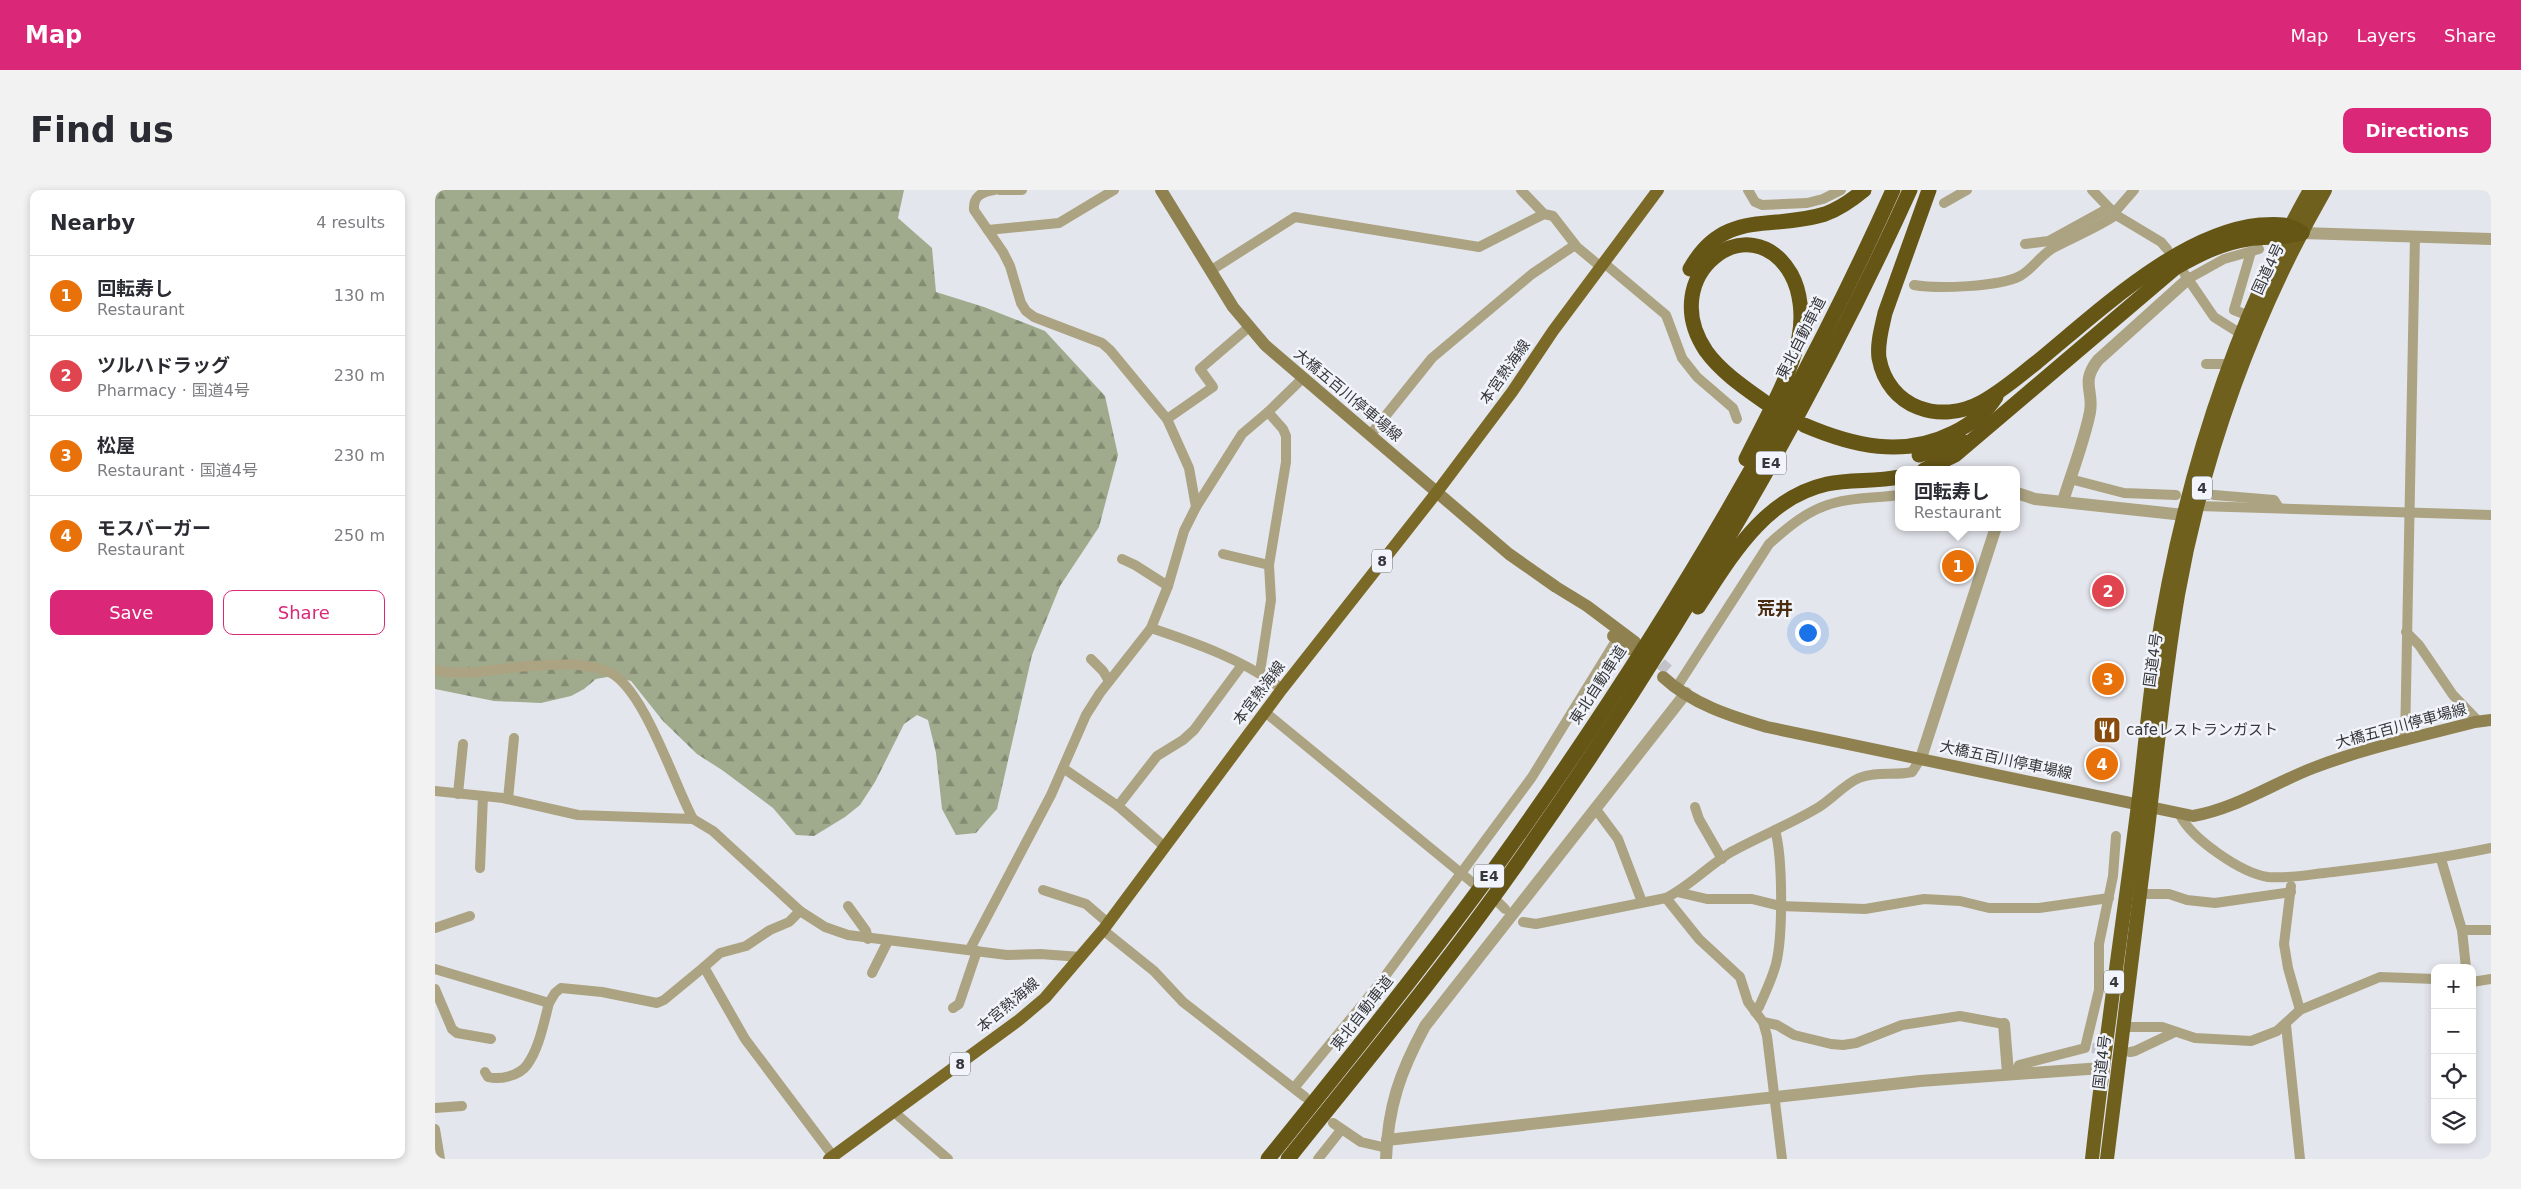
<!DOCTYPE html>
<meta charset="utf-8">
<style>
body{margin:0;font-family:"DejaVu Sans","Noto Sans JP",sans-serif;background:#f2f2f3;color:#2b2b33}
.controls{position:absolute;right:15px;bottom:15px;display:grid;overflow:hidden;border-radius:10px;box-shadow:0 2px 8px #0003}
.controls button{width:45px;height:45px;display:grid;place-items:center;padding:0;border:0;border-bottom:1px solid #e1e1e2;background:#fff;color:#2b2b33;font:25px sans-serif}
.you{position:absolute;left:1372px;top:442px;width:18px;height:18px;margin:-12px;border:4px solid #fff;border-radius:50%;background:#1a73e8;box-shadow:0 0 0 8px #1a73e833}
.badge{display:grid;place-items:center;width:32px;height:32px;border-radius:50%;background:#db2777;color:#fff;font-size:16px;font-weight:700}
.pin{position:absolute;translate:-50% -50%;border:2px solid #fff;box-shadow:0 1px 5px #0006}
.popup{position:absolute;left:1460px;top:276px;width:125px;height:65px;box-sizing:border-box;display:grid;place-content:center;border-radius:10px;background:#fff;filter:drop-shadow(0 1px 4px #0005);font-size:16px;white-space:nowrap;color:#7c7c81}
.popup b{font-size:19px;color:#2b2b33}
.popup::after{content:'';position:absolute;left:50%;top:100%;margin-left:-10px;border:10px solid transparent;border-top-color:#fff}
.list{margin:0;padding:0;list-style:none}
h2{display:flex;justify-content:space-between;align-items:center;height:65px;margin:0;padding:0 20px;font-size:21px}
h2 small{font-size:16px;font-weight:400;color:#7c7c81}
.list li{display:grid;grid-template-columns:32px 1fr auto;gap:15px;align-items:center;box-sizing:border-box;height:80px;padding:0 20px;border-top:1px solid #e1e1e2}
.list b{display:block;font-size:19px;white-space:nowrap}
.list p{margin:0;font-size:16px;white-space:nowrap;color:#7c7c81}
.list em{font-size:16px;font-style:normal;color:#7c7c81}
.actions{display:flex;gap:10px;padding:15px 20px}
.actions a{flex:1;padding:11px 0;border:1px solid #db2777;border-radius:10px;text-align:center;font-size:18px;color:#db2777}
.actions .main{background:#db2777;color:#fff}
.icon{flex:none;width:28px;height:28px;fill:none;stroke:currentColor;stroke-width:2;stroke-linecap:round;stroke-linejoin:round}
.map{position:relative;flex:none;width:2056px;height:969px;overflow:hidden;border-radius:10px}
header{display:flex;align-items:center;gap:30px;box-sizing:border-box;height:70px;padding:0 25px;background:#db2777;color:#fff}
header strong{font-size:24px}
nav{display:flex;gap:28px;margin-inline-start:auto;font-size:18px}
.intro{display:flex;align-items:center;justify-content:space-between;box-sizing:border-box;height:120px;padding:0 30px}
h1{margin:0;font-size:35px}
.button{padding:12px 22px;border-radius:10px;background:#db2777;color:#fff;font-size:18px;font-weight:700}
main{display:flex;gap:30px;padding:0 30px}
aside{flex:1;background:#fff;border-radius:10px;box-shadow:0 2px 8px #0003}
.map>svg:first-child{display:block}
.forest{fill:url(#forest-firs)}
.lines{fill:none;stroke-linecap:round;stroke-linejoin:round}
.minor-tunnel{stroke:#c1c3c9;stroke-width:10;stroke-dasharray:10 5;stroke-linecap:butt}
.secondary-tunnel{stroke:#c1c3c9;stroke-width:12;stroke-dasharray:12 6;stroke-linecap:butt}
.minor{stroke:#aca382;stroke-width:10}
.tertiary{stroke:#aca382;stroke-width:12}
.secondary{stroke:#908250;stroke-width:12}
.primary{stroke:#7b6a27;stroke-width:12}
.trunk{stroke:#70601e;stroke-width:14}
.motorway{stroke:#665616;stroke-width:15}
.labels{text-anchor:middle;stroke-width:5;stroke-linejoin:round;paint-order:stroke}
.shield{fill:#f1f4fa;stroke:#6e7074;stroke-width:1}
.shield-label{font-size:14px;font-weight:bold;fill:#36373a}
.street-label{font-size:15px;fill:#36373a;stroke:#f1f4fa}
.poi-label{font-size:15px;fill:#36373a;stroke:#f1f4fa;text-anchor:start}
.quarter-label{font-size:18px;font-weight:bold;fill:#4a2c11;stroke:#f1f4fa}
</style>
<header>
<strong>Map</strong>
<nav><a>Map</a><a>Layers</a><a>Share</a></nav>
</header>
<div class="intro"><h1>Find us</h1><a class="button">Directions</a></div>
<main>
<aside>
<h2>Nearby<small>4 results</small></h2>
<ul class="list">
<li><span class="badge" style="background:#e8710a">1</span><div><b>回転寿し</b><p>Restaurant</p></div><em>130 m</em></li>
<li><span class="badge" style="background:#e0444e">2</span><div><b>ツルハドラッグ</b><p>Pharmacy · 国道4号</p></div><em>230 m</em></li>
<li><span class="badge" style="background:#e8710a">3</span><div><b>松屋</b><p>Restaurant · 国道4号</p></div><em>230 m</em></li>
<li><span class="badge" style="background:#e8710a">4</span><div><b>モスバーガー</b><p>Restaurant</p></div><em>250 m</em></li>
</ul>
<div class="actions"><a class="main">Save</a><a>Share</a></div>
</aside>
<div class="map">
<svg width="2056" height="969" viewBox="0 0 2056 969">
<defs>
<pattern id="forest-firs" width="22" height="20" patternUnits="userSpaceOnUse" patternTransform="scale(1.25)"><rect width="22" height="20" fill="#a0aa8c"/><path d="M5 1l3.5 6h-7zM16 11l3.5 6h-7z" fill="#838b73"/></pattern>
</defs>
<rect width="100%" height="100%" fill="#e4e6ed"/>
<path class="forest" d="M0 0H469L463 28 497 58 501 102 549 117 610 141 670 206 683 265 664 337 625 396 597 465 562 619 541 643 521 645 507 619 501 563 493 530 482 525 469 534 440 592 425 615 410 627 379 646 361 645 338 618 287 580 262 564 228 531 196 491 178 486 161 489 149 499 136 506 106 513 59 511 0 499Z"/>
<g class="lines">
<path class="minor-tunnel" d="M1657 858 1676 860"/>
<path class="secondary-tunnel" d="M1212 462 1233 480"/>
<g class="minor">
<path d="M564 0H587"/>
<path d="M1086 0 1109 24 1118 26 1142 57 1166 77"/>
<path d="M1313 0 1320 12 1327 15 1372 13 1388 9 1406 0"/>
<path d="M1657 0 1681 25 1726 52 1732 59"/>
<path d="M1509 13 1532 0"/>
<path d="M1679 23 1699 0"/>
<path d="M553 40 624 33 679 0"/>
<path d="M1590 54 1614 51 1674 18"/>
<path d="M1169 73 1231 125 1247 168 1262 187 1298 218 1302 229"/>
<path d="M775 81 860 27 1044 57 1109 24"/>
<path d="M1749 83 1779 127 1806 144"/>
<path d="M1753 89 1789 69 1824 59"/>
<path d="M1479 95C1502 99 1564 97 1585 86 1598 79 1606 64 1620 57 1641 46 1661 38 1681 25"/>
<path d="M1814 126 1799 120 1816 62"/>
<path d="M1771 174H1793"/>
<path d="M732 229 778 197 765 179 814 137"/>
<path d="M936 244 997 168 1097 84 1140 55"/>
<path d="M1635 289 1689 303 1741 305"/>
<path d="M1779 305 1839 310 1844 318"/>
<path d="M1763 316 2056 325"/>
<path d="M761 317 807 244 833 222 868 188"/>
<path d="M788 364 834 375"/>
<path d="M687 369 700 375 733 396"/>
<path d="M716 438C761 453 809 470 847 499"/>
<path d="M1971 442 1984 455 2018 505 2044 532"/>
<path d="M656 469 668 481 674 491"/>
<path d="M0 480C30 487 65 478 95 476 120 474 150 472 174 482 209 498 239 594 258 629"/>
<path d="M825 482 836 410 834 375 851 272V246L848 239 833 222"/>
<path d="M1245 492 1334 354C1353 337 1374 319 1399 313 1420 307 1443 308 1464 305"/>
<path d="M830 522 1038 693"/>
<path d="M1970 551 1980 46"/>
<path d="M628 578 683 616 730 657"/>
<path d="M0 601 68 608 143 625 258 629 278 641 365 721 390 737 413 745 572 765 605 764 646 767"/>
<path d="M23 604 28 554"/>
<path d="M73 609 79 548"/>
<path d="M683 616 722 566 748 550 759 540 807 475"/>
<path d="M1260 617 1264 629 1287 669"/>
<path d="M1160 618 1183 649 1207 712"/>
<path d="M1745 625C1757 649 1806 683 1833 687 1855 689 1876 684 1898 682 1951 676 2003 669 2056 658"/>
<path d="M2006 669 2027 740 2031 778"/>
<path d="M45 678 48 606"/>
<path d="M1856 696 1849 754 1853 778 1865 820"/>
<path d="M608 700 651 714 673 733"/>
<path d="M1242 702 1272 709H1317L1345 716 1430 719 1489 709 1525 711 1554 718H1604L1674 708"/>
<path d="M1705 704H1734L1752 710 1780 713 1856 702"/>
<path d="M1231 708 1264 749 1305 787 1313 812 1328 832 1332 846 1347 969"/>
<path d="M1064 713 1070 719"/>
<path d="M413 716 431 741 433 749"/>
<path d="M365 721 354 732 335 740 311 756 285 763 269 777 310 849 398 966"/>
<path d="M1088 732 1101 734 1231 708C1255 696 1273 676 1296 662 1325 646 1356 634 1384 617 1398 608 1410 594 1424 588 1441 581 1459 586 1477 582L1486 568"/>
<path d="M0 738 35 726"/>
<path d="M668 740 719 781 748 812 870 907"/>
<path d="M2027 740H2056"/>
<path d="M535 759 616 605 651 525 665 503 716 438 733 396 749 341 761 317 754 278 732 229 675 160 667 153 599 127 591 121 586 113 575 76 568 62 539 20C538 6 547 2 559 0"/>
<path d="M0 779 114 813 120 803 126 798 167 802 222 813 229 810 269 777"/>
<path d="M437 783 453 751"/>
<path d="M2037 792 2056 789"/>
<path d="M0 799 17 839 22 843 56 849"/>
<path d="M518 818 524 814 542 761"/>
<path d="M1320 822 1324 817C1330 803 1337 789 1341 774 1348 746 1348 668 1340 640"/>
<path d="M1328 832 1342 835 1359 845 1396 854 1408 855 1421 853 1467 835 1525 826 1569 834"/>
<path d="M1851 835 1865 969"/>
<path d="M1688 837H1727L1760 848 1816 851 1842 841 1865 820 1945 787 2000 789"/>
<path d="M1695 862 1700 861 1740 842"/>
<path d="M50 882 53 887C65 890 84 886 92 875 104 859 109 832 114 813"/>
<path d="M1580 883 1584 875 1650 858 1664 800V754L1678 686 1681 646"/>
<path d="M859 898 945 793 1097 587 1182 449"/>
<path d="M0 918 27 916"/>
<path d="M459 922 513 969"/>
<path d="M898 933 926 952 952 958"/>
<path d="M0 939 5 969"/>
<path d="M883 969 906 940"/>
</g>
<g class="tertiary">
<path d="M1867 43 2056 49"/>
<path d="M1582 303 1600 309 1749 325"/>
<path d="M1628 311C1637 282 1649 252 1655 222 1659 200 1645 193 1663 170L1753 89"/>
<path d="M1486 568 1561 337"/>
<path d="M1569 834 1573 883"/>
<path d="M952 950 1485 891 1667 878"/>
<path d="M951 969C953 916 965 882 990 836L1251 503"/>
</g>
<g class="secondary">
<path d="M726 0 798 117 830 155 1074 364 1121 397 1152 416 1200 452"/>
<path d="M1178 446 1195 459"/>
<path d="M1228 487C1257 514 1295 526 1332 537L1758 626C1800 619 1839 593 1878 578 1930 558 1986 546 2040 532L2056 530"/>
</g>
<path class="primary" d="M394 969 584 830 610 808 668 740 847 499 1002 302 1077 202 1118 141 1223 0"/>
<g class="trunk">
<path d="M1657 969C1670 851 1688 733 1703 615 1709 567 1713 518 1720 470 1745 306 1793 145 1875 0"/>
<path d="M1672 969C1685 859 1699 749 1713 639 1722 561 1730 482 1743 405 1768 264 1819 124 1890 0"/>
</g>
<g class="motorway">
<path d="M1494 0 1450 123C1447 137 1442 153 1444 168 1453 218 1505 235 1547 212 1567 201 1584 186 1602 172 1663 122 1745 43 1825 35 1841 34 1854 33 1867 43"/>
<path d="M1255 79C1289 18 1337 41 1390 24 1404 19 1417 10 1429 0"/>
<path d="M1369 235C1418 256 1468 268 1518 243 1536 234 1550 224 1561 207"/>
<path d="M1484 265 1529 252"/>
<path d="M1311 269C1329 232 1355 188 1364 147 1368 127 1366 102 1356 84 1315 13 1220 85 1271 161 1286 182 1310 198 1331 213"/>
<path d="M1489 280 1520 265 1740 78C1763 65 1786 53 1813 49 1832 46 1849 49 1867 43"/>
<path d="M1263 417C1296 367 1329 308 1392 294 1416 289 1441 292 1464 287"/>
<path d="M833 969C912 871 991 773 1065 671 1216 460 1352 237 1458 0"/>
<path d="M853 969C929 874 1007 780 1077 681 1229 466 1366 240 1475 0"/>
</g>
</g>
<defs>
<symbol id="restaurant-square" viewBox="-11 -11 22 22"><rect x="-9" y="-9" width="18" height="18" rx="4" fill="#894c0c" stroke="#f1f4fa"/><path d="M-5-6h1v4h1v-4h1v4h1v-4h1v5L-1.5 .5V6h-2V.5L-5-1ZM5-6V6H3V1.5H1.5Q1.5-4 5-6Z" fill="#fff"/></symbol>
</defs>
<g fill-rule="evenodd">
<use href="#restaurant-square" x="1656" y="524" width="32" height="32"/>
</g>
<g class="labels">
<g class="shield">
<rect x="1321" y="261.5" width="30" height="23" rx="4"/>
<rect x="1757" y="286.5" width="20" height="23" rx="4"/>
<rect x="937" y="359.5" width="20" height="23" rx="4"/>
<rect x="1039" y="674.5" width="30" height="23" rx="4"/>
<rect x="1669" y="780.5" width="20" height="23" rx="4"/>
<rect x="515" y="862.5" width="20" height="23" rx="4"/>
</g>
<g class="shield-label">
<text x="1336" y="278">E4</text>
<text x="1767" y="303">4</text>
<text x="947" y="376">8</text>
<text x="1054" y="691">E4</text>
<text x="1679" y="797">4</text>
<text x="525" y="879">8</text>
</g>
<g class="street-label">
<text transform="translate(1833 79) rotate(-65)" y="5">国道4号</text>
<text transform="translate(1366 148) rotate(-63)" y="5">東北自動車道</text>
<text transform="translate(1070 182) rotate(-55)" y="5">本宮熱海線</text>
<text transform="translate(913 205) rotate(40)" y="5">大橋五百川停車場線</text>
<text transform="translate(1718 470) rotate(-82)" y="5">国道4号</text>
<text transform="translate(1163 495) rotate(-57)" y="5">東北自動車道</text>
<text transform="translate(824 503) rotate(-53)" y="5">本宮熱海線</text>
<text transform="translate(1966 536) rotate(-15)" y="5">大橋五百川停車場線</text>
<text transform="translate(1571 570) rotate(12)" y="5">大橋五百川停車場線</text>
<text transform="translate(573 815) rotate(-40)" y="5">本宮熱海線</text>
<text transform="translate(927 823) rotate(-52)" y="5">東北自動車道</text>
<text transform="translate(1667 872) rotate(-83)" y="5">国道4号</text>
</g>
<g class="poi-label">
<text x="1691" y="545">cafeレストランガスト</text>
</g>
<g class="quarter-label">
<text x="1340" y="425">荒井</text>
</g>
</g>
</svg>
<div class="controls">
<button>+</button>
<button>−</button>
<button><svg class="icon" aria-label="locate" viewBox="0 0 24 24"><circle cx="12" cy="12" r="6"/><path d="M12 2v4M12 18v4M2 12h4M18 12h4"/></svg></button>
<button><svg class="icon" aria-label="layers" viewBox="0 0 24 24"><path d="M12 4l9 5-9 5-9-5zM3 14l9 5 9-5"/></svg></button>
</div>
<div class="you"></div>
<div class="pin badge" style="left:1523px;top:376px;background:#e8710a">1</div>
<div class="popup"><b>回転寿し</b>Restaurant</div>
<div class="pin badge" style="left:1673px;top:401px;background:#e0444e">2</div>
<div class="pin badge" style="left:1673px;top:489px;background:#e8710a">3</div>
<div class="pin badge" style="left:1667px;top:574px;background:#e8710a">4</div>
</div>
</main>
